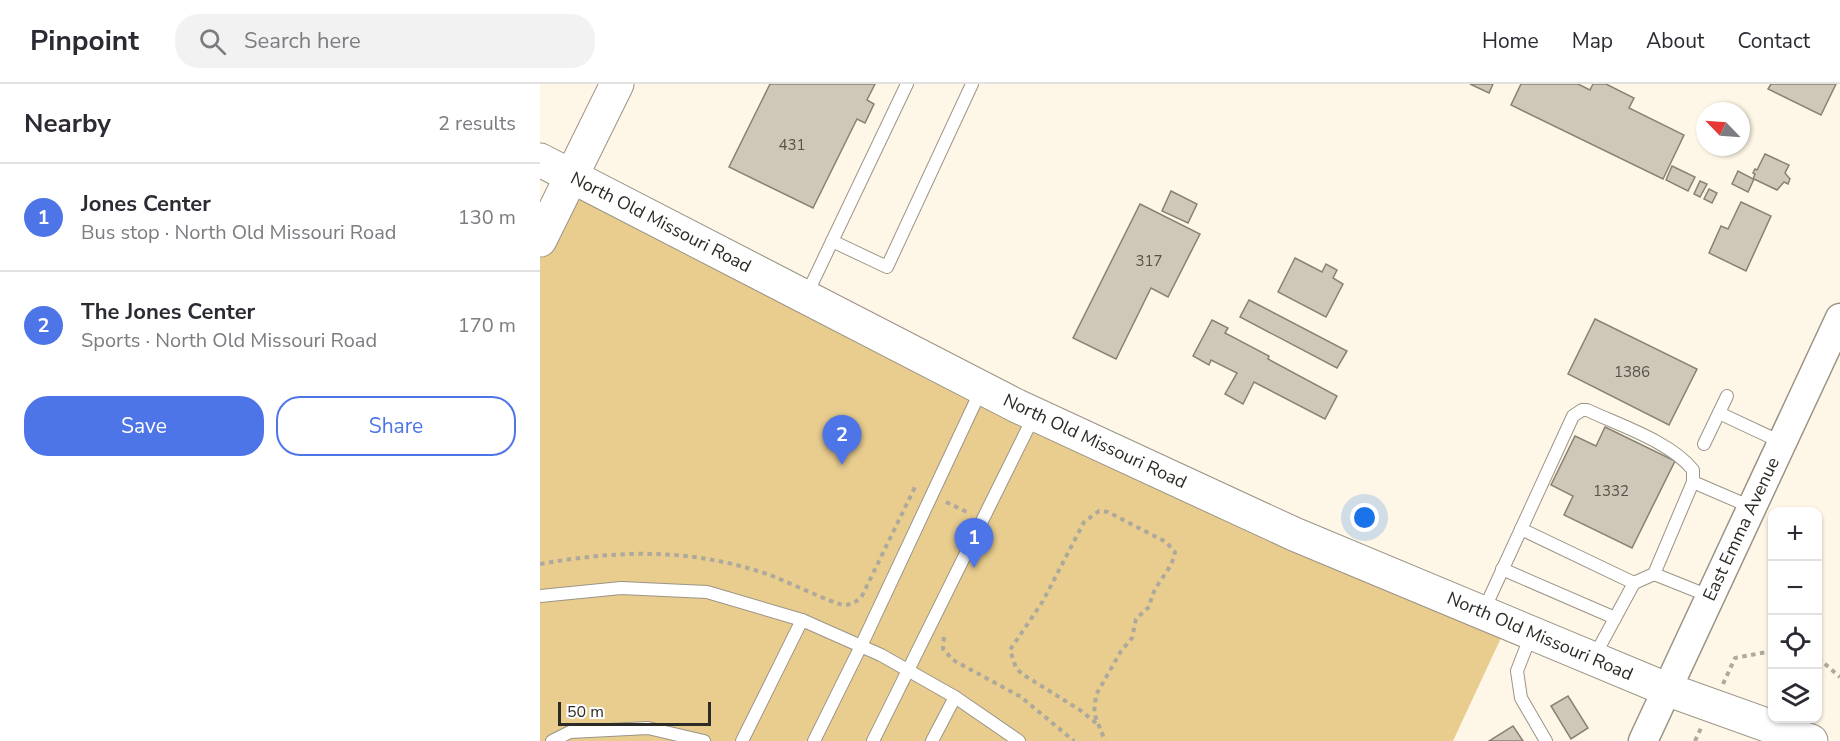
<!DOCTYPE html>
<meta charset="utf-8">
<style>
body{margin:0;font-family:"Nunito Sans",sans-serif;background:#f2f2f3;color:#2b2b33}
.controls{position:absolute;right:18px;bottom:18px;display:grid;overflow:hidden;border-radius:12px;box-shadow:0 2px 4px #0004}
.controls button{width:54px;height:54px;display:grid;place-items:center;padding:0;border:0;border-bottom:2px solid #e1e1e2;background:#fff;color:#2b2b33;font:30px sans-serif}
.compass{position:absolute;left:1156px;top:18px;width:54px;height:54px;border-radius:50%;background:#fff;box-shadow:0 2px 4px #0004;rotate:295deg}
.scale{position:absolute;left:18px;bottom:15px;width:153px;box-sizing:border-box;padding-left:6px;border:3px solid #2d2b25;border-top:0;font-size:16px;line-height:21px;white-space:nowrap;color:#2d2b25;-webkit-text-stroke:4px #fff;paint-order:stroke}
.you{position:absolute;left:825px;top:434px;width:21px;height:21px;margin:-15px;border:4px solid #fff;border-radius:50%;background:#1a73e8;box-shadow:0 0 0 9px #1a73e833}
.badge{display:grid;place-items:center;width:39px;height:39px;border-radius:50%;background:#4d75e8;color:#fff;font-size:20px;font-weight:700}
.pin{position:absolute;translate:-50% -50px;filter:drop-shadow(0 2px 3px #0008)}
.pin::after{content:'';position:absolute;top:32px;width:21px;height:18px;background:inherit;clip-path:polygon(0 0,100% 0,50% 100%)}
.list{margin:0;padding:0;list-style:none}
h2{display:flex;justify-content:space-between;align-items:center;height:78px;margin:0;padding:0 24px;font-size:26px}
h2 small{font-size:20px;font-weight:400;color:#7c7c81}
.list li{display:grid;grid-template-columns:39px 1fr auto;gap:18px;align-items:center;box-sizing:border-box;height:108px;padding:0 24px;border-top:2px solid #e1e1e2}
.list b{display:block;font-size:22px;white-space:nowrap}
.list p{margin:0;font-size:20px;white-space:nowrap;color:#7c7c81}
.list em{font-size:20px;font-style:normal;color:#7c7c81}
.actions{display:flex;gap:12px;padding:18px 24px}
.actions a{flex:1;padding:14px 0;border:2px solid #4d75e8;border-radius:24px;text-align:center;font-size:21px;color:#4d75e8}
.actions .main{background:#4d75e8;color:#fff}
.icon{flex:none;width:33px;height:33px;fill:none;stroke:currentColor;stroke-width:2;stroke-linecap:round;stroke-linejoin:round}
.map{position:relative;flex:none;width:1300px;height:657px;overflow:hidden}
header{display:flex;align-items:center;gap:36px;box-sizing:border-box;height:84px;padding:0 30px;background:#fff;border-bottom:2px solid #e1e1e2}
header strong{font-size:28px}
nav{display:flex;gap:33px;margin-inline-start:auto;font-size:21px}
.search{width:420px;height:54px;background:#f2f2f3;display:flex;align-items:center;gap:15px;box-sizing:border-box;padding:0 21px;border-radius:24px;color:#7c7c81;font-size:22px}
main{display:flex}
aside{flex:1;background:#fff}
.map>svg:first-child{display:block}
.green{fill:#e9cd8f}
.building{fill:#cfc8b8;stroke:#898274;stroke-width:1.5}
.lines{fill:none;stroke-linecap:round;stroke-linejoin:round}
.service-casing{stroke:#9b9486;stroke-width:14}
.tertiary-casing{stroke:#9b9486;stroke-width:31}
.secondary-casing{stroke:#9b9486;stroke-width:35}
.path{stroke:#aea99d;stroke-width:4;stroke-dasharray:4.5 4.5;stroke-linecap:butt}
.service{stroke:#fff;stroke-width:12}
.tertiary{stroke:#fff;stroke-width:28}
.secondary{stroke:#fff;stroke-width:33}
.labels{text-anchor:middle;stroke-width:4.5;stroke-linejoin:round;paint-order:stroke}
.number-label{font-size:15px;fill:#56524a}
.street-label{font-size:18px;fill:#2d2b25;stroke:#fff}
</style>
<header>
<strong>Pinpoint</strong>
<div class="search"><svg class="icon" aria-label="search" viewBox="0 0 24 24"><circle cx="10" cy="10" r="6"/><path d="M15 15l6 6"/></svg>Search here</div>
<nav><a>Home</a><a>Map</a><a>About</a><a>Contact</a></nav>
</header>
<main>
<aside>
<h2>Nearby<small>2 results</small></h2>
<ul class="list">
<li><span class="badge">1</span><div><b>Jones Center</b><p>Bus stop · North Old Missouri Road</p></div><em>130 m</em></li>
<li><span class="badge">2</span><div><b>The Jones Center</b><p>Sports · North Old Missouri Road</p></div><em>170 m</em></li>
</ul>
<div class="actions"><a class="main">Save</a><a>Share</a></div>
</aside>
<div class="map">
<svg width="1300" height="657" viewBox="0 0 1300 657">
<rect width="100%" height="100%" fill="#fef7e7"/>
<path class="green" d="M31 92 968 539 913 657H0V156Z"/>
<g class="building">
<path d="M230 0H335L327 16 334 20 325 39 317 35 273 124 189 83Z"/>
<path d="M930 0H953L949 9Z"/>
<path d="M981 0H1038L1050 6 1053 0H1066L1094 14 1089 24 1144 51 1123 95 971 21Z"/>
<path d="M1231 0H1296L1281 31 1228 5Z"/>
<path d="M1225 70 1249 81 1245 89 1250 95 1248 100 1244 98 1237 106 1214 95 1208 108 1192 100 1198 87 1213 95 1215 90 1213 89 1215 85 1217 86Z"/>
<path d="M1132 82 1155 93 1148 107 1126 96Z"/>
<path d="M1160 97 1167 100 1160 113 1154 110Z"/>
<path d="M1169 105 1177 109 1172 119 1164 115Z"/>
<path d="M631 107 657 120 648 139 622 127Z"/>
<path d="M1201 118 1231 132 1206 187 1169 169 1181 142 1188 145Z"/>
<path d="M600 120 660 150 628 213 611 204 576 275 533 254Z"/>
<path d="M755 174 782 188 786 180 797 186 793 194 803 200 786 233 738 208Z"/>
<path d="M709 216 807 267 797 284 700 233Z"/>
<path d="M1055 235 1157 285 1129 341 1028 290Z"/>
<path d="M672 236 688 244 685 249 729 272 728 275 797 312 785 335 714 298 703 320 685 310 697 289 671 276 669 281 653 272Z"/>
<path d="M1065 343 1135 377 1092 464 1024 431 1033 412 1011 401 1035 352 1056 362Z"/>
<path d="M1028 612 1048 644 1031 655 1011 622Z"/>
<path d="M973 642 983 657H949Z"/>
</g>
<g class="lines">
<defs>
<g id="service">
<path d="M292 157 347 183 432 0"/>
<path d="M266 212 367 0"/>
<path d="M1179 329 1241 358"/>
<path d="M1164 360 1187 312"/>
<path d="M1153 398 1211 423"/>
<path d="M981 445 1094 499"/>
<path d="M962 485 1075 534"/>
<path d="M1114 490 1169 512"/>
<path d="M0 512 81 504 167 508 262 536 202 657"/>
<path d="M943 528 1033 332 1042 326H1047C1079 341 1131 358 1153 386V398L1114 490 1094 499 1054 573"/>
<path d="M262 536 341 571 415 613 479 657"/>
<path d="M991 551 977 587 981 614 1006 657"/>
<path d="M12 657 30 648 108 644 164 657"/>
<path d="M274 657 321 562 441 306"/>
<path d="M333 657 495 330"/>
<path d="M392 657 415 613"/>
</g>
<path id="tertiary" d="M1103 657 1300 234"/>
<g id="secondary">
<path d="M0 76 477 322 754 450 1126 605 1271 657"/>
<path d="M0 156 77 0"/>
</g>
</defs>
<use href="#service" class="service-casing"/>
<use href="#tertiary" class="tertiary-casing"/>
<use href="#secondary" class="secondary-casing"/>
<g class="path">
<path d="M406 418 429 429"/>
<path d="M0 480C79 466 151 464 227 490 242 495 296 521 304 521 311 521 315 518 321 514L375 403 378 404"/>
<path d="M404 553 403 565 413 576 481 613 534 657"/>
<path d="M1278 574 1300 593"/>
<path d="M1183 600 1195 574 1232 567"/>
<path d="M556 639 540 626 482 590 476 584 470 566 503 517 544 438 559 427 568 428 626 458 635 468C632 488 611 502 610 522L596 535 592 554 581 567 556 611 554 629 565 657"/>
<path d="M1155 657 1161 644"/>
</g>
<use href="#service" class="service"/>
<use href="#tertiary" class="tertiary"/>
<use href="#secondary" class="secondary"/>
</g>
<g class="labels">
<g class="number-label">
<text x="252" y="66">431</text>
<text x="609" y="182">317</text>
<text x="1092" y="293">1386</text>
<text x="1071" y="412">1332</text>
</g>
<g class="street-label">
<text transform="translate(121 138) rotate(27)" y="6">North Old Missouri Road</text>
<text transform="translate(555 357) rotate(25)" y="6">North Old Missouri Road</text>
<text transform="translate(1201 445) rotate(-65)" y="6">East Emma Avenue</text>
<text transform="translate(1000 552) rotate(23)" y="6">North Old Missouri Road</text>
</g>
</g>
</svg>
<div class="controls">
<button>+</button>
<button>−</button>
<button><svg class="icon" aria-label="locate" viewBox="0 0 24 24"><circle cx="12" cy="12" r="6"/><path d="M12 2v4M12 18v4M2 12h4M18 12h4"/></svg></button>
<button><svg class="icon" aria-label="layers" viewBox="0 0 24 24"><path d="M12 4l9 5-9 5-9-5zM3 14l9 5 9-5"/></svg></button>
</div>
<svg class="compass" viewBox="-18 -18 36 36"><path d="M0-13l5 13h-10z" fill="#e53935"/><path d="M0 13l5-13h-10z" fill="#7c7c81"/></svg>
<div class="scale">50 m</div>
<div class="you"></div>
<div class="pin badge" style="left:434px;top:484px">1</div>
<div class="pin badge" style="left:302px;top:381px">2</div>
</div>
</main>
